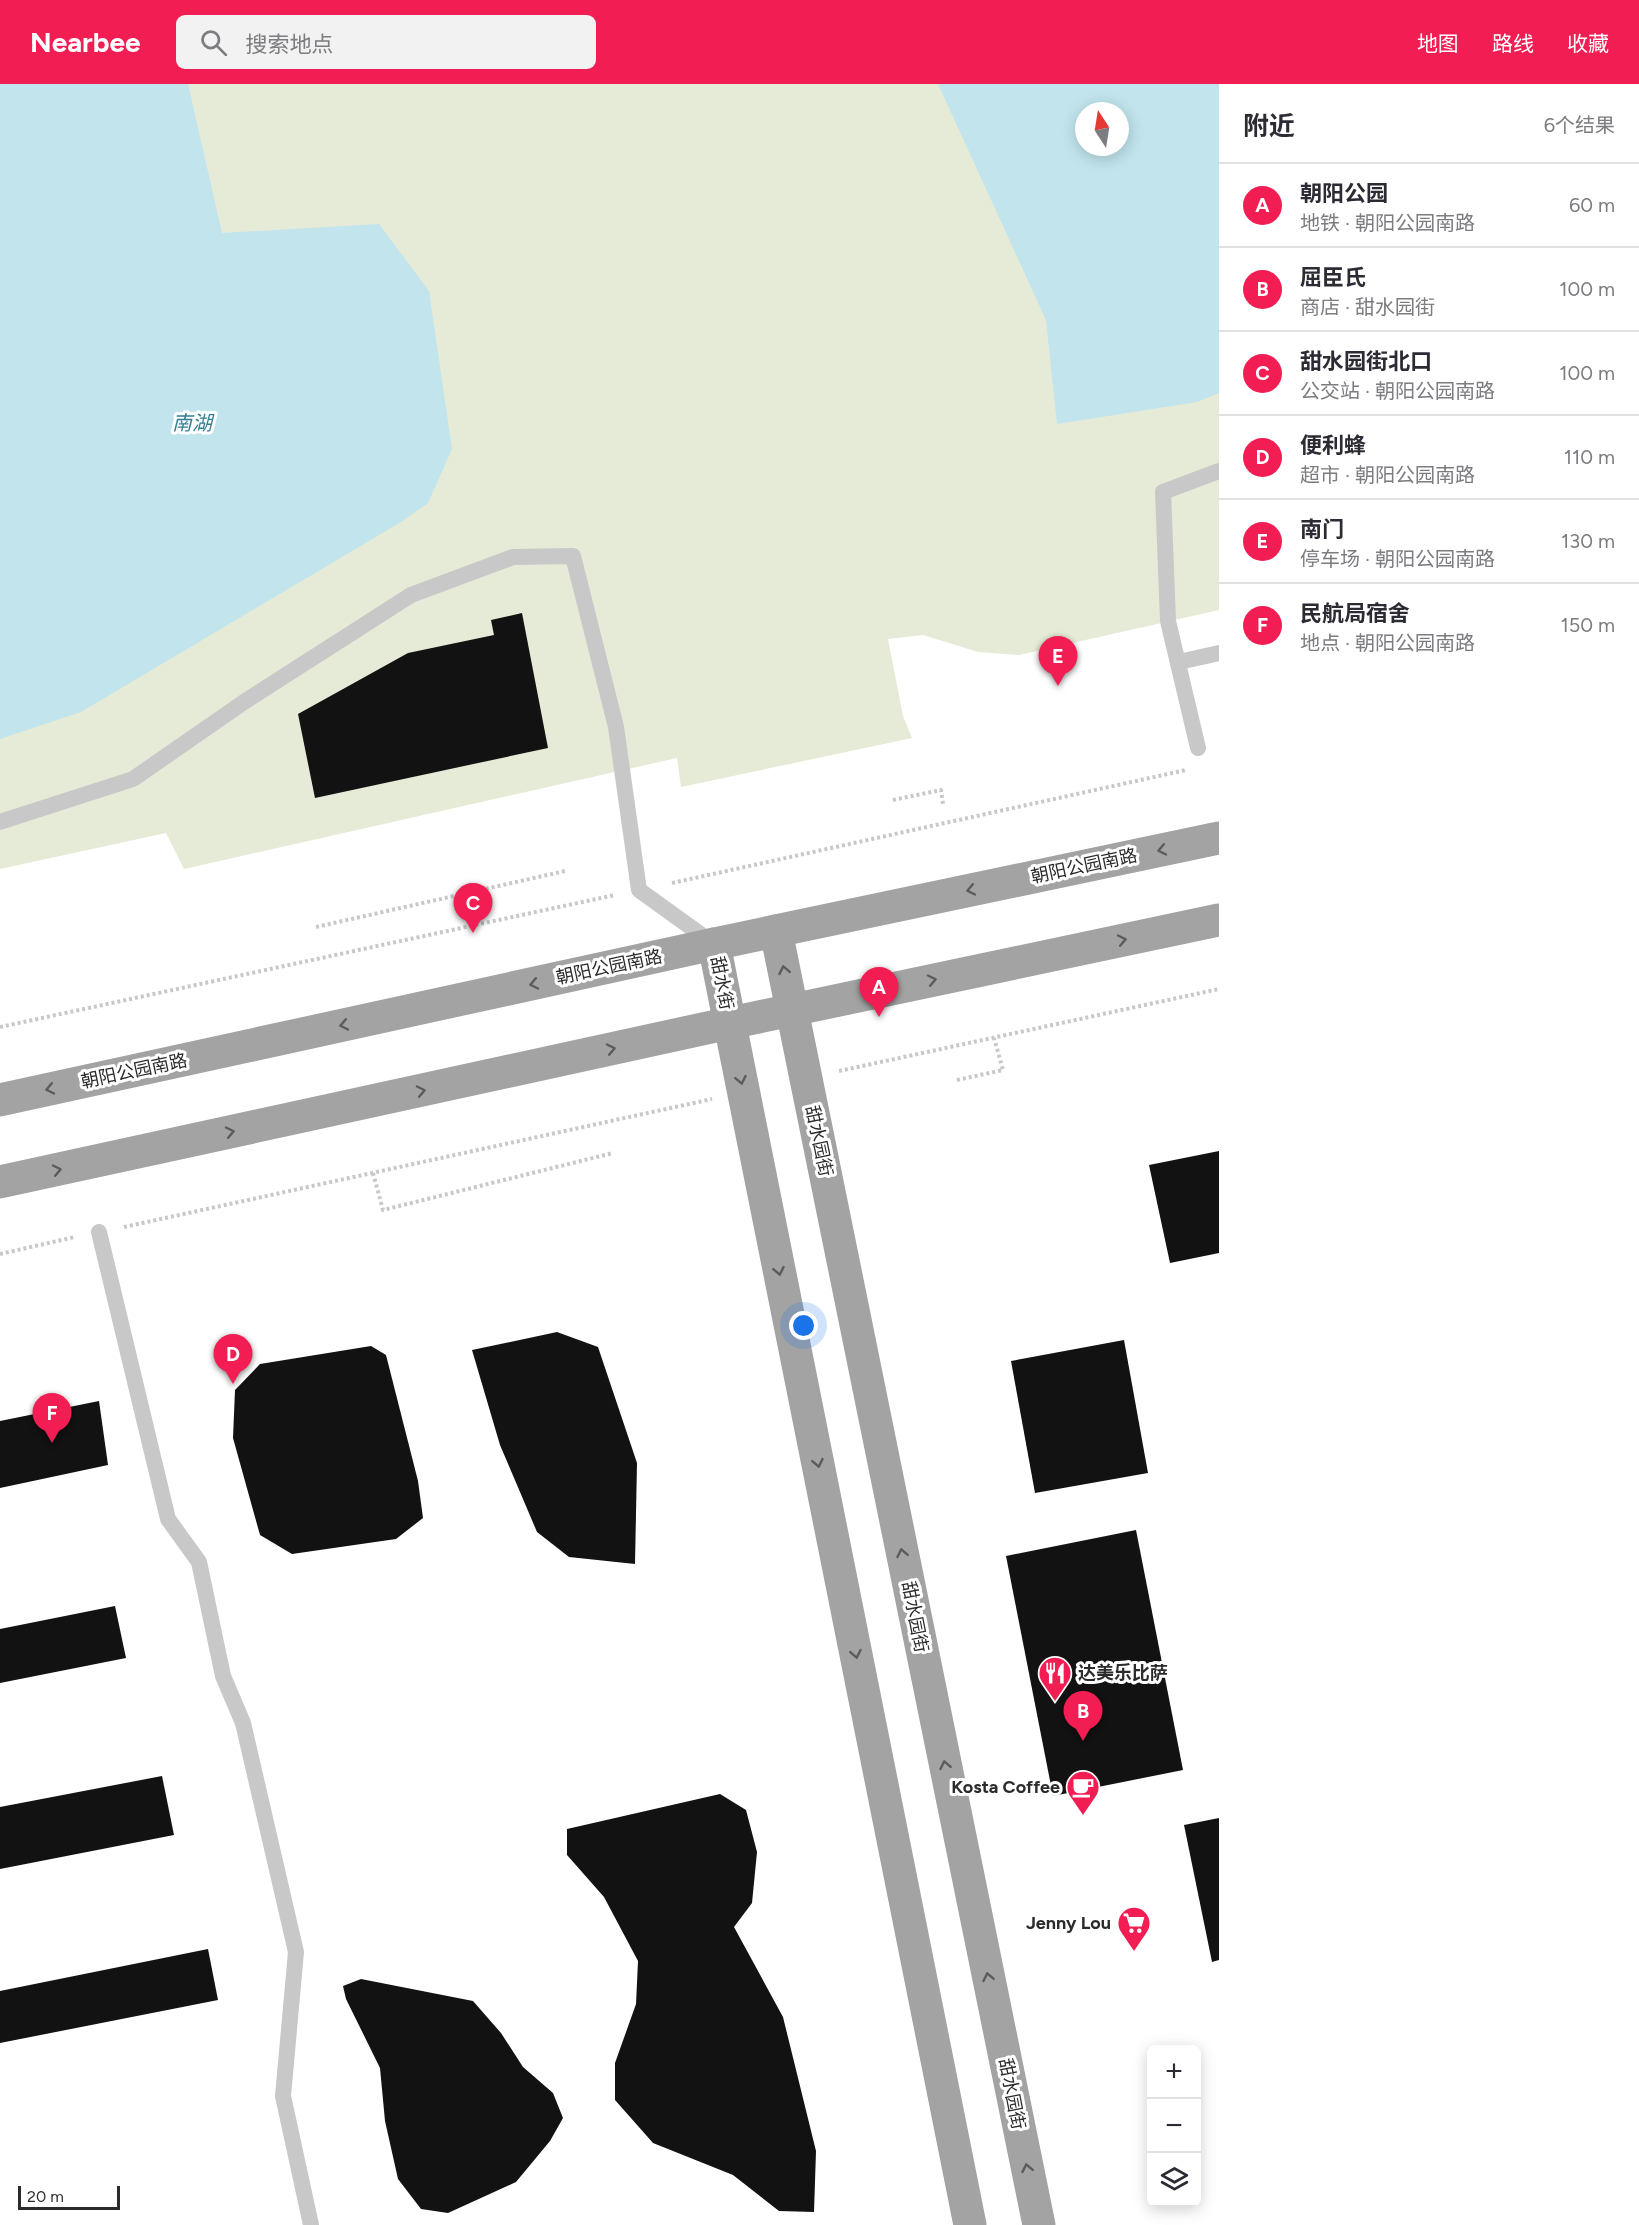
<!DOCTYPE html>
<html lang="zh">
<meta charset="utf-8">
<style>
body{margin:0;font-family:Figtree,"Noto Sans SC",sans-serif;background:#f2f2f3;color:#2b2b33}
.controls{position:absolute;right:18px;bottom:18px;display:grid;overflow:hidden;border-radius:9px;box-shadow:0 3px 15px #0003}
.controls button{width:54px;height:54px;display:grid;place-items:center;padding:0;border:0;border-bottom:2px solid #e1e1e2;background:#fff;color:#2b2b33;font:30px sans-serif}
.compass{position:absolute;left:1075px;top:18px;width:54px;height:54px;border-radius:50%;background:#fff;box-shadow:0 3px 15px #0003;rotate:348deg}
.scale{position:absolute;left:18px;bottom:15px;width:102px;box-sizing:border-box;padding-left:6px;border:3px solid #2b2b2b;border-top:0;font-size:16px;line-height:21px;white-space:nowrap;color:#2b2b2b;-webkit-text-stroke:4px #fff;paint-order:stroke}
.you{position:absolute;left:804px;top:1242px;width:21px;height:21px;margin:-15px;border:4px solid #fff;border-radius:50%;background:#1a73e8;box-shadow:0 0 0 9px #1a73e833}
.badge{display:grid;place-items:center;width:39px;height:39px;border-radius:50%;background:#f21e53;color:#fff;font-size:20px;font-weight:700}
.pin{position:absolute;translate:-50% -50px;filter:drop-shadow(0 2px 3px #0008)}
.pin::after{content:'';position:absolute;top:32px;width:21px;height:18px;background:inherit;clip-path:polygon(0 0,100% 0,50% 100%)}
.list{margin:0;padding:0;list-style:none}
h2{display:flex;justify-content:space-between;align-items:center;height:78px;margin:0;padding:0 24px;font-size:26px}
h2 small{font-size:20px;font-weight:400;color:#7c7c81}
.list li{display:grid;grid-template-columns:39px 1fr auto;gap:18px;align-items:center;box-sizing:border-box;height:84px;padding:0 24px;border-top:2px solid #e1e1e2}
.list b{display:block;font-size:22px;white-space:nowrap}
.list p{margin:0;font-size:20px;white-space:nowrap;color:#7c7c81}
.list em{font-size:20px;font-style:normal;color:#7c7c81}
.icon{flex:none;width:33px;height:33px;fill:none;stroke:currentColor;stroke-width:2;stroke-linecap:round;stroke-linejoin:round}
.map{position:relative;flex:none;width:1219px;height:2141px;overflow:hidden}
header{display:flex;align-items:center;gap:36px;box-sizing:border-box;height:84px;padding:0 30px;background:#f21e53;color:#fff}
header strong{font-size:28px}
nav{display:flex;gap:33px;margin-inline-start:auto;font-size:21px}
.search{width:420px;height:54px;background:#f2f2f3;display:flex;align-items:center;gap:15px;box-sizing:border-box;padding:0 21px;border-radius:9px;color:#7c7c81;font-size:22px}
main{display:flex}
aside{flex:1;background:#fff}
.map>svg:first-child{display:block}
.green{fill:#e5ebd7;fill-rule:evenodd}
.water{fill:#c1e4ed;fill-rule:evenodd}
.building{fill:#121212}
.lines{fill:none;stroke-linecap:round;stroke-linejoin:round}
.path{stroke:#c8c8c8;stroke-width:4;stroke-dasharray:3 3;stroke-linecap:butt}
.service{stroke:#c8c8c8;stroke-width:16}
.primary{stroke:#a3a3a3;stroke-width:33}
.oneway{stroke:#5b5b5b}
.labels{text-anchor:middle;stroke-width:6;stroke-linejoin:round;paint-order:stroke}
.street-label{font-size:18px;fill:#2b2b2b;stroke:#fff}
.poi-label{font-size:18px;font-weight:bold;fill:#2b2b2b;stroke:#fff;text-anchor:end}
.water-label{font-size:20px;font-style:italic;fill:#347f93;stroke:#fff}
</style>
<header>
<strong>Nearbee</strong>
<div class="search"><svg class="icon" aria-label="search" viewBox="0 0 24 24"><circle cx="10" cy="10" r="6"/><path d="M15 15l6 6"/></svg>搜索地点</div>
<nav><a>地图</a><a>路线</a><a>收藏</a></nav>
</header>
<main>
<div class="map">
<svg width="1219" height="2141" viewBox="0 0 1219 2141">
<rect width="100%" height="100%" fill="#fff"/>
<path class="green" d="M0 0H1219V526L1019 571 978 568 923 551 888 555 903 632 912 654 681 703 677 674 184 785 166 749 0 785ZM1084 27H1120V63H1084Z"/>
<g class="water">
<path d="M0 0H188L222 149 379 140 429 207 452 365 428 419 401 438 81 628 0 655Z"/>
<path d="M938 0H1219V309L1197 318 1057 340 1046 236ZM1084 27H1120V63H1084Z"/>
</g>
<g class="building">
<path d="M522 529 548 664 315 714 298 630 408 569 494 551 491 536Z"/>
<path d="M1219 1067V1169L1170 1179 1149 1081Z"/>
<path d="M557 1248 598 1263 637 1379 635 1480 569 1473 537 1448 500 1361 472 1266Z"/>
<path d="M1124 1256 1148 1389 1035 1409 1011 1277Z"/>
<path d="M371 1262 386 1271 418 1397 423 1434 396 1455 292 1470 260 1451 233 1354 235 1306 260 1280Z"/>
<path d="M99 1317 108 1381 0 1404V1337Z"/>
<path d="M1136 1446 1183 1686 1053 1712 1006 1472Z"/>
<path d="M115 1522 126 1574 0 1599V1545Z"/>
<path d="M162 1692 174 1751 0 1785V1723Z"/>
<path d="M720 1710 746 1726 757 1768 752 1819 734 1843 783 1933 816 2067 814 2128 779 2127 733 2091 653 2059 615 2016V1979L636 1920 638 1877 604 1813 567 1771V1745Z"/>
<path d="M1219 1734V1876L1212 1878 1184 1741Z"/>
<path d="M208 1865 218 1916 0 1959V1907Z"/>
<path d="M361 1895 473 1917 501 1949 523 1983 553 2009 563 2034 550 2057 516 2098 448 2129 421 2125 398 2095 385 2037 380 1984 346 1915 343 1902Z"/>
</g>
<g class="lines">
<g class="path">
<path d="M893 716 941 706 943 720"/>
<path d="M672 799 1186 686"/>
<path d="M316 843 565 787"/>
<path d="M0 943 615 811"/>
<path d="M839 987 1219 905"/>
<path d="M957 996 1003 986 994 954"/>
<path d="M373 1089 383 1126 613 1069"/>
<path d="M124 1143 712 1015"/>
<path d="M0 1170 75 1153"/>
</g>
<g class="service">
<path d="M1179 578 1219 569"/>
<path d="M1198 664 1168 537 1163 408 1219 387"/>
<path d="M0 738 133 695 244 618 411 511 513 473 573 472 616 643 639 806 714 860"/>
<path d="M99 1148 168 1435 199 1478 223 1592 243 1639 296 1868 283 2012 311 2141"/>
</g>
<g class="primary">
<path d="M776 847 1039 2141"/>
<path d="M714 860 970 2141"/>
<path d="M0 1016 714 860 1219 754"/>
<path d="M0 1098 730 939 1219 836"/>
</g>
</g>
<defs><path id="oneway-chevron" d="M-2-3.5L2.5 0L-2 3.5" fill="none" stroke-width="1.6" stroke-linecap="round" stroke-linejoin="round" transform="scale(1.5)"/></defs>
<g class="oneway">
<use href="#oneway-chevron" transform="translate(1162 766) rotate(168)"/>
<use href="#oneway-chevron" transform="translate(971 806) rotate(168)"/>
<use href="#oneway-chevron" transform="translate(1122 856) rotate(-12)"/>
<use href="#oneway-chevron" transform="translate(784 886) rotate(-101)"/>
<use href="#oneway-chevron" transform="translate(932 896) rotate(-12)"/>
<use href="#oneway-chevron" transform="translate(534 900) rotate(168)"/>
<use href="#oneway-chevron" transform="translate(344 941) rotate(168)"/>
<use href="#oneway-chevron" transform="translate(611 965) rotate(-12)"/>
<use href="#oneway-chevron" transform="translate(741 996) rotate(79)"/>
<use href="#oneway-chevron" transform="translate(50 1005) rotate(168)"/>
<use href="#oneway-chevron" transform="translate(421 1007) rotate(-12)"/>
<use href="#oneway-chevron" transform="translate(230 1048) rotate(-12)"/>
<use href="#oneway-chevron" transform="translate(57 1086) rotate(-12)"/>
<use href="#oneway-chevron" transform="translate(779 1187) rotate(79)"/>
<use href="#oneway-chevron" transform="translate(818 1379) rotate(79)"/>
<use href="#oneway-chevron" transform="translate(902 1469) rotate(-101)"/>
<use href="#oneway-chevron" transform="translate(856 1570) rotate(79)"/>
<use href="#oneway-chevron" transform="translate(945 1681) rotate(-101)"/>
<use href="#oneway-chevron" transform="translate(988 1893) rotate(-101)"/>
<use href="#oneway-chevron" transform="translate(1027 2084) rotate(-101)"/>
</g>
<defs>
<symbol id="restaurant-pin" viewBox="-11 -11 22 30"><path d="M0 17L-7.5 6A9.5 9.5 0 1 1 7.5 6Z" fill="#f21e53" stroke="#fff"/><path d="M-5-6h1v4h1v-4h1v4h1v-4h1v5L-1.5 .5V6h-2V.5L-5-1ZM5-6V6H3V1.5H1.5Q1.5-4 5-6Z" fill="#fff"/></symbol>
<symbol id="cafe-pin" viewBox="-11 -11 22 30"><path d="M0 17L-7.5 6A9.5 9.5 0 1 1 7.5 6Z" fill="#f21e53" stroke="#fff"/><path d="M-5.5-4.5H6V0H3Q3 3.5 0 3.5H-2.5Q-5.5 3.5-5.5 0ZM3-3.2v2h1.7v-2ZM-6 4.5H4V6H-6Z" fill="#fff"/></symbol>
<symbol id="supermarket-pin" viewBox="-11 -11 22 30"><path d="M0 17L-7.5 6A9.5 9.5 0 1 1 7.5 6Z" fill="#f21e53" stroke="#fff"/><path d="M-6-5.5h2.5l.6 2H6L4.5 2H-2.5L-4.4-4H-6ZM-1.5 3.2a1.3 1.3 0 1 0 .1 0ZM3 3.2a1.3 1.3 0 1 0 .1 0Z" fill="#fff"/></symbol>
</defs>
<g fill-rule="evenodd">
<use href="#restaurant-pin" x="1036" y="1570" width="38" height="52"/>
<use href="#cafe-pin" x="1064" y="1684" width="38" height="52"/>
<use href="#supermarket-pin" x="1115" y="1820" width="38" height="52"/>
</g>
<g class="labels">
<g class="street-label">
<text transform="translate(1084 782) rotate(-12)" y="6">朝阳公园南路</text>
<text transform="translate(609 883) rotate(-12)" y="6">朝阳公园南路</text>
<text transform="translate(722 899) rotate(79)" y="6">甜水街</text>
<text transform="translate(134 987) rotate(-12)" y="6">朝阳公园南路</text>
<text transform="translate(819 1057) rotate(78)" y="6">甜水园街</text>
<text transform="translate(915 1533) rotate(79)" y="6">甜水园街</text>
<text transform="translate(1012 2010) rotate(79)" y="6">甜水园街</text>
</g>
<g class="poi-label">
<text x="1078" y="1595" text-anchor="start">达美乐比萨</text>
<text x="1060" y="1709">Kosta Coffee</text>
<text x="1111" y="1845">Jenny Lou</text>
</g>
<g class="water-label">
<text x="192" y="346">南湖</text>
</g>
</g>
</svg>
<div class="controls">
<button>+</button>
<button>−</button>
<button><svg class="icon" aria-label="layers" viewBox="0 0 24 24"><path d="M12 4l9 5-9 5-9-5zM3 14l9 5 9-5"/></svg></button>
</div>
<svg class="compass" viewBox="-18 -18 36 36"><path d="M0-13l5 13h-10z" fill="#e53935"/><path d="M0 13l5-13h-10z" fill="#7c7c81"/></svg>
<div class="scale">20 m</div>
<div class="you"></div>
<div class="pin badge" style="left:879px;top:933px">A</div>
<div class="pin badge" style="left:1083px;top:1657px">B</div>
<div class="pin badge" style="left:473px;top:849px">C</div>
<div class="pin badge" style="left:233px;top:1300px">D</div>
<div class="pin badge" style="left:1058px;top:602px">E</div>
<div class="pin badge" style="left:52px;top:1359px">F</div>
</div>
<aside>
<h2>附近<small>6个结果</small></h2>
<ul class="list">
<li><span class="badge">A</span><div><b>朝阳公园</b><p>地铁 · 朝阳公园南路</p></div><em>60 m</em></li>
<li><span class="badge">B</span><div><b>屈臣氏</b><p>商店 · 甜水园街</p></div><em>100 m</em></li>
<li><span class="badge">C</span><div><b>甜水园街北口</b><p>公交站 · 朝阳公园南路</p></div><em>100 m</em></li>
<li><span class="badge">D</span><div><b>便利蜂</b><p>超市 · 朝阳公园南路</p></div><em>110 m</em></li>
<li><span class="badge">E</span><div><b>南门</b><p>停车场 · 朝阳公园南路</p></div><em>130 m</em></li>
<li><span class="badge">F</span><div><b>民航局宿舍</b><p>地点 · 朝阳公园南路</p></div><em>150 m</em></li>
</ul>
</aside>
</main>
